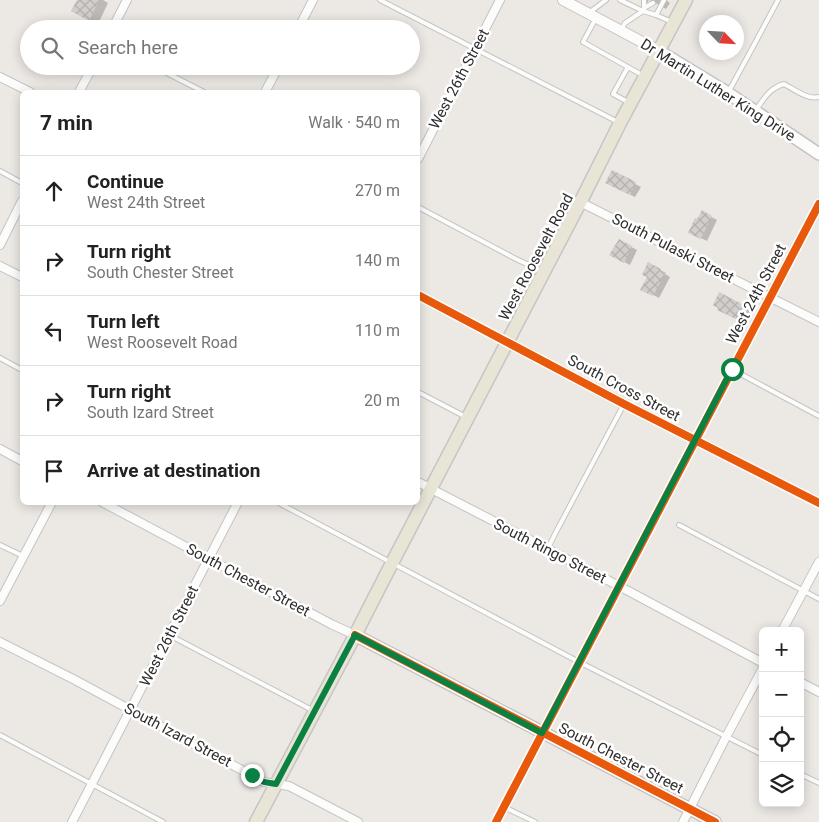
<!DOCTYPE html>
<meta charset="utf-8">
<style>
body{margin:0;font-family:Roboto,sans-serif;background:#f6f6f6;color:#222}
.controls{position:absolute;right:15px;bottom:15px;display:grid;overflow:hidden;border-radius:8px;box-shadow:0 2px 12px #0003}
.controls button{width:45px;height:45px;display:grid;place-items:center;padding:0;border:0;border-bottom:1px solid #e0e0e0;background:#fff;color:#222;font:25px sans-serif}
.compass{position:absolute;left:699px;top:15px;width:45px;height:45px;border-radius:50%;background:#fff;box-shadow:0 2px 12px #0003;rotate:115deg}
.stop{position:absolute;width:15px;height:15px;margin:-11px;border:4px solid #0b8043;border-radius:50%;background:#fff}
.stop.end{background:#0b8043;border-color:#fff;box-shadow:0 1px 5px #0008}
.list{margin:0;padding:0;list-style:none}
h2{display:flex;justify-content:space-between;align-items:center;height:65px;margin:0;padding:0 20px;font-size:21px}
h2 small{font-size:16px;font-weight:400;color:#767676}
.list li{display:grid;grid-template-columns:32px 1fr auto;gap:15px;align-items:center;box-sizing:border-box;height:70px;padding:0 20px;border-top:1px solid #e0e0e0}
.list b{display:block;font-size:19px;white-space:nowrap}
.list p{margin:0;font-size:16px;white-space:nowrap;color:#767676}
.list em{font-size:16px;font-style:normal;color:#767676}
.icon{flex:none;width:28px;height:28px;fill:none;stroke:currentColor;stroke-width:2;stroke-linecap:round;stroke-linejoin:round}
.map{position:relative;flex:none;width:819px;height:822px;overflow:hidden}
.search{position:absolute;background:#fff;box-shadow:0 2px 12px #0003;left:20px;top:20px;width:400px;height:55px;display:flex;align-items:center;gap:12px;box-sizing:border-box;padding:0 18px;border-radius:28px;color:#767676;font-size:19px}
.panel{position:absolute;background:#fff;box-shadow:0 2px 12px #0003;left:20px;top:90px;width:400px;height:415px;border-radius:8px}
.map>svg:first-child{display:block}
.shadow{fill:#0003}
.building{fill:url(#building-cross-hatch)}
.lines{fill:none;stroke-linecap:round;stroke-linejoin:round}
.service-casing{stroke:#c5c4c5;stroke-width:6}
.minor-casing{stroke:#c5c4c5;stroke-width:10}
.tertiary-casing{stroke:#c5c4c5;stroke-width:12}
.secondary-casing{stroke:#c5c4c5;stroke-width:14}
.primary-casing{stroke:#c6c5c4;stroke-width:15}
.service{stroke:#fcfcfb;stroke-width:4}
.minor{stroke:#fcfcfb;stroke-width:8}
.tertiary{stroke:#fcfcfb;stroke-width:10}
.secondary{stroke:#fcfcfb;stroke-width:11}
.primary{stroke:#e8e4d6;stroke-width:12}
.cycleway-casing{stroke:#fff;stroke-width:11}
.cycleway{stroke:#e8590c;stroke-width:8}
.route{stroke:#0b8043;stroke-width:6}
.labels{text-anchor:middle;stroke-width:5;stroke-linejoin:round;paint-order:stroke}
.street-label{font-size:15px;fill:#2e2e2e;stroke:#fff}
</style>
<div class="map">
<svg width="819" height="822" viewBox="0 0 819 822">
<defs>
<pattern id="building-cross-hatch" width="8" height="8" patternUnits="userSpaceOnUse" patternTransform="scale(1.25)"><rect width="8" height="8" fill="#d1cecb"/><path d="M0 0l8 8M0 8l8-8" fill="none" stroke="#b4b1af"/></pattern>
</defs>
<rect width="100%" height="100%" fill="#ece8e4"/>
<g class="shadow">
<path d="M79 0H103L108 3 98 24 80 14Z"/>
<path d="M642 0H666L670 3 666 9 652 1 649 0 647 3Z"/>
<path d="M612 172 641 187 635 197 612 186Z"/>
<path d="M702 212 717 220 707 241 695 235 698 221Z"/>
<path d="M620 241 637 250 630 265 611 255Z"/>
<path d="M649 264 666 273 665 274 670 277 659 298 642 289 648 277Z"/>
<path d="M720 293 750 310 749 312 751 313 745 323 724 312Z"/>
</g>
<g class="building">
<path d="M77 0H99L89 21 71 11Z"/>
<path d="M612 170 636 182 630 195 605 183Z"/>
<path d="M702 210 712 216 701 239 688 233 695 218 697 219Z"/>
<path d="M619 239 632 246 624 263 609 255Z"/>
<path d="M648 262 661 269 660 270 665 273 653 296 640 290 647 277 642 275Z"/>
<path d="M719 292 746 306 745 308H746L740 321 717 310 718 308 713 305Z"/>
</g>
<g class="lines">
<defs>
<g id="service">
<path d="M380 0 618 122"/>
<path d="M620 0 643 11 656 15 664 0"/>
<path d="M644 0V8L653 3"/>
<path d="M590 12 606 0"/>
<path d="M656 15 672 22"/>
<path d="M596 18 583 42 644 76"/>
<path d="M621 30 625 23 643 11 644 8"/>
<path d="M153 66 204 92"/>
<path d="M628 67 613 94 628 102"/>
<path d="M729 91 755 43 778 0"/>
<path d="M756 110C764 98 770 88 784 84 794 89 807 100 819 97"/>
<path d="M0 171 22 183"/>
<path d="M418 207 516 259 542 271"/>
<path d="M0 358 22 370"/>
<path d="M733 370 819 416"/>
<path d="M418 392 466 417"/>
<path d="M277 502 579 662 763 755"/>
<path d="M679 525 819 599"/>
<path d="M0 545 23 556"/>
<path d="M547 550 556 532 624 404"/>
<path d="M169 635 312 710"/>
<path d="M0 735 163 822"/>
<path d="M800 774 819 783"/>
<path d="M504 807 535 822"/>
</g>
<g id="minor">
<path d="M112 29 127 0"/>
<path d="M298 29 313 0"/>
<path d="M0 77 30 92"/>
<path d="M79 92 93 66"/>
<path d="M265 92 279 66"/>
<path d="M418 159 500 0"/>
<path d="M580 202 819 322"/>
<path d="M0 245 22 201"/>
<path d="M0 266 22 277"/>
<path d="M418 295 624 404 819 503"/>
<path d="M0 449 22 461"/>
<path d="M418 482 619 586 763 663"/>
<path d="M102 502 331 624 355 635"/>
<path d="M0 601 52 502"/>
<path d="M782 631 819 562"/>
<path d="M0 642 75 680 264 782 289 786 358 822"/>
<path d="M800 682 819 692"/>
<path d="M72 822 238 502"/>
<path d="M496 822 819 204"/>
<path d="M683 822 726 737 763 668"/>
</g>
<path id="tertiary" d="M563 0 659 51"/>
<g id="secondary">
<path d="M659 51 728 93 819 154"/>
<path d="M355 635 715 822"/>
</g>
<path id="primary" d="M256 822 350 645 392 563 584 195 620 123 686 0"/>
</defs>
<use href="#service" class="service-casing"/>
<use href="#minor" class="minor-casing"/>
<use href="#tertiary" class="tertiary-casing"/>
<use href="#secondary" class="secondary-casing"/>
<use href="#primary" class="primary-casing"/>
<use href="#service" class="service"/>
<use href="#minor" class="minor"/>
<use href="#tertiary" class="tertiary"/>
<use href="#secondary" class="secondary"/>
<use href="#primary" class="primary"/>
<defs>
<g id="cycleway">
<path d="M418 295 624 404 819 503"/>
<path d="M355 635 715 822"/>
<path d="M496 822 819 204"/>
</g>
</defs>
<use href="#cycleway" class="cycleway-casing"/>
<use href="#cycleway" class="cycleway"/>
</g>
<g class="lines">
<path class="route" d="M252 775 264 782 276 784 355 635 542 733 732 369"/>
</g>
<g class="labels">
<g class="street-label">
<text transform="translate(459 79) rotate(-62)" y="5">West 26th Street</text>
<text transform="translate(718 90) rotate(32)" y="5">Dr Martin Luther King Drive</text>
<text transform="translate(673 248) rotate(27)" y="5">South Pulaski Street</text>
<text transform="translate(536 257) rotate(-62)" y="5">West Roosevelt Road</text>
<text transform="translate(756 294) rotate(-62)" y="5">West 24th Street</text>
<text transform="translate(624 388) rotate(28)" y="5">South Cross Street</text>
<text transform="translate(550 551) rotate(27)" y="5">South Ringo Street</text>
<text transform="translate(248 580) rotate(28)" y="5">South Chester Street</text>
<text transform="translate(169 636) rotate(-63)" y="5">West 26th Street</text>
<text transform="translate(178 735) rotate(28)" y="5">South Izard Street</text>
<text transform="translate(621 758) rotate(27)" y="5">South Chester Street</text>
</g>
</g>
</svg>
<div class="controls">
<button>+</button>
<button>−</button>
<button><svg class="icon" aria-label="locate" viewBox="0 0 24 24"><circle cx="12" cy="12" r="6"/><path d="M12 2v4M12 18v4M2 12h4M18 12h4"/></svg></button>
<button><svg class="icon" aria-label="layers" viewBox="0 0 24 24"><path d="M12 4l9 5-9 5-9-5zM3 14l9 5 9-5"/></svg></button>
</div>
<svg class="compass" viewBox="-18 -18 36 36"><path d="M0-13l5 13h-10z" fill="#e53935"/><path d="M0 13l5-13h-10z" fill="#767676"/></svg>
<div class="stop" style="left:732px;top:369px"></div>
<div class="stop end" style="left:252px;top:775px"></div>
<div class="search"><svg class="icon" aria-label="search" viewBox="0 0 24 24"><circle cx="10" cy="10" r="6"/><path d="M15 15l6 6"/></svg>Search here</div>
<section class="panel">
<h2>7 min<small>Walk · 540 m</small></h2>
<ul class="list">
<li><svg class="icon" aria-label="ahead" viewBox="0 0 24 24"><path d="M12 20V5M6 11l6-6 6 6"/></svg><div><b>Continue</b><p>West 24th Street</p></div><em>270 m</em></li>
<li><svg class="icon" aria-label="right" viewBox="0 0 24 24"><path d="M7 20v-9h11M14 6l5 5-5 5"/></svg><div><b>Turn right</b><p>South Chester Street</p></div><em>140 m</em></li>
<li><svg class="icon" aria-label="left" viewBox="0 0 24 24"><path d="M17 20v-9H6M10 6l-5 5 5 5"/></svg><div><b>Turn left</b><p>West Roosevelt Road</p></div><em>110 m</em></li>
<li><svg class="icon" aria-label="right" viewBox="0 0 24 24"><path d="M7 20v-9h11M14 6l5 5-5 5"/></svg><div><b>Turn right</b><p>South Izard Street</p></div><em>20 m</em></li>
<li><svg class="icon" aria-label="arrive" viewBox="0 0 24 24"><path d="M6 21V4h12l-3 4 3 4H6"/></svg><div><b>Arrive at destination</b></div></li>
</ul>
</section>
</div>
